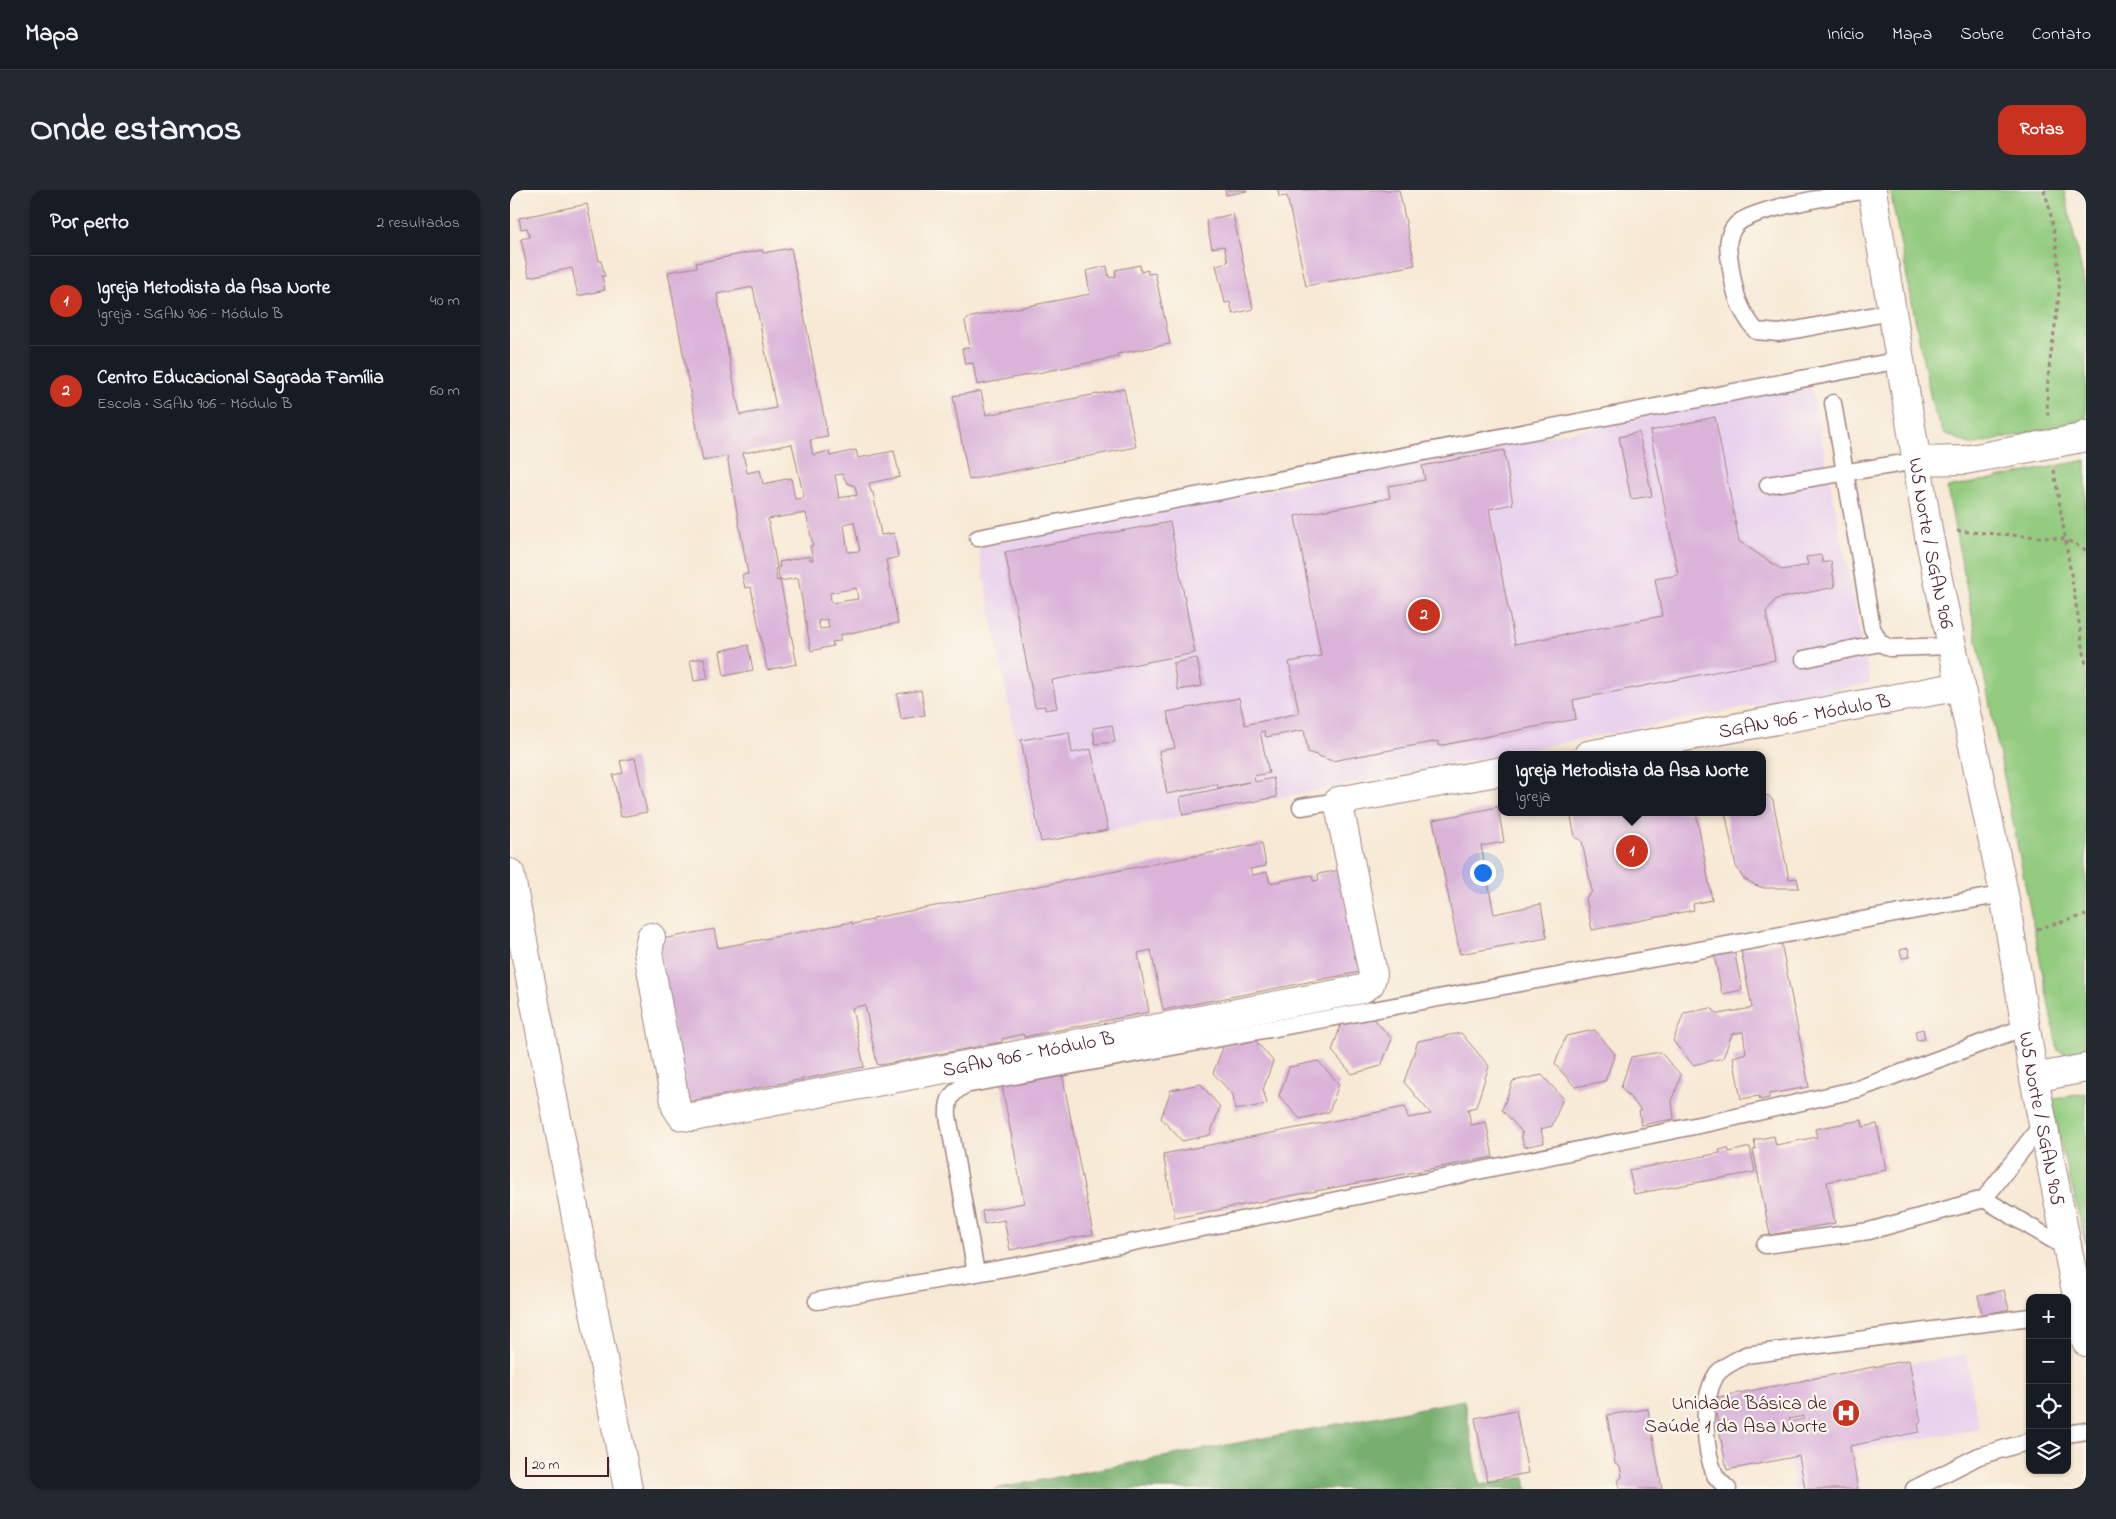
<!DOCTYPE html>
<html lang="pt">
<meta charset="utf-8">
<style>
body{margin:0;font-family:"Indie Flower",sans-serif;background:#242831;color:#f1f3f6}
.controls{position:absolute;right:15px;bottom:15px;display:grid;overflow:hidden;border-radius:10px;box-shadow:0 1px 4px #0004}
.controls button{width:45px;height:45px;display:grid;place-items:center;padding:0;border:0;border-bottom:1px solid #363941;background:#171b24;color:#f1f3f6;font:25px sans-serif}
.scale{position:absolute;left:15px;bottom:12px;width:84px;box-sizing:border-box;padding-left:5px;border:2px solid #4a1f2b;border-top:0;font-size:14px;line-height:18px;white-space:nowrap;color:#4a1f2b;-webkit-text-stroke:4px #fbf7ec;paint-order:stroke}
.you{position:absolute;left:972px;top:682px;width:18px;height:18px;margin:-12px;border:4px solid #fff;border-radius:50%;background:#1a73e8;box-shadow:0 0 0 8px #1a73e833}
.badge{display:grid;place-items:center;width:32px;height:32px;border-radius:50%;background:#c8321e;color:#fff;font-size:16px;font-weight:700}
.pin{position:absolute;translate:-50% -50%;border:2px solid #fff;box-shadow:0 1px 5px #0006}
.popup{position:absolute;left:988px;top:561px;width:268px;height:65px;box-sizing:border-box;display:grid;place-content:center;border-radius:10px;background:#171b24;filter:drop-shadow(0 1px 4px #0005);font-size:16px;white-space:nowrap;color:#9ea1a6}
.popup b{font-size:19px;color:#f1f3f6}
.popup::after{content:'';position:absolute;left:50%;top:100%;margin-left:-10px;border:10px solid transparent;border-top-color:#171b24}
.list{margin:0;padding:0;list-style:none}
h2{display:flex;justify-content:space-between;align-items:center;height:65px;margin:0;padding:0 20px;font-size:21px}
h2 small{font-size:16px;font-weight:400;color:#9ea1a6}
.list li{display:grid;grid-template-columns:32px 1fr auto;gap:15px;align-items:center;box-sizing:border-box;height:90px;padding:0 20px;border-top:1px solid #363941}
.list b{display:block;font-size:19px;white-space:nowrap}
.list p{margin:0;font-size:16px;white-space:nowrap;color:#9ea1a6}
.list em{font-size:16px;font-style:normal;color:#9ea1a6}
.icon{flex:none;width:28px;height:28px;fill:none;stroke:currentColor;stroke-width:2;stroke-linecap:round;stroke-linejoin:round}
.map{position:relative;flex:none;width:1576px;height:1299px;overflow:hidden;border-radius:15px}
header{display:flex;align-items:center;gap:30px;box-sizing:border-box;height:70px;padding:0 25px;background:#171b24;border-bottom:1px solid #363941}
header strong{font-size:24px}
nav{display:flex;gap:28px;margin-inline-start:auto;font-size:18px}
.intro{display:flex;align-items:center;justify-content:space-between;box-sizing:border-box;height:120px;padding:0 30px}
h1{margin:0;font-size:35px}
.button{padding:12px 22px;border-radius:15px;background:#c8321e;color:#fff;font-size:18px;font-weight:700}
main{display:flex;gap:30px;padding:0 30px}
aside{flex:1;background:#171b24;border-radius:15px;box-shadow:0 1px 4px #0004}
.map>svg:first-child{display:block}
.built{fill:#e9d2ed}
.green{fill:#93cb7f;stroke:#6e7555}
.forest{fill:#76af6e;stroke:#60674c}
.building{fill:#dab3d9;fill-rule:evenodd}
.lines{fill:none;stroke-linecap:round;stroke-linejoin:round}
.lane-casing{stroke:#a08480;stroke-width:19}
.street-casing{stroke:#a08480;stroke-width:30}
.secondary-casing{stroke:#a08480;stroke-width:30}
.path{stroke:#a08480;stroke-width:3;stroke-dasharray:4 4;stroke-linecap:butt}
.lane{stroke:#fff;stroke-width:16}
.street{stroke:#fff;stroke-width:28}
.secondary{stroke:#fff;stroke-width:28}
.labels{text-anchor:middle;stroke-width:4.5;stroke-linejoin:round;paint-order:stroke}
.street-label{font-size:20px;fill:#4a1f2b;stroke:#fbf7ec}
.poi-label{font-size:20px;fill:#4a1f2b;stroke:#fbf7ec;text-anchor:end}
</style>
<header>
<strong>Mapa</strong>
<nav><a>Início</a><a>Mapa</a><a>Sobre</a><a>Contato</a></nav>
</header>
<div class="intro"><h1>Onde estamos</h1><a class="button">Rotas</a></div>
<main>
<aside>
<h2>Por perto<small>2 resultados</small></h2>
<ul class="list">
<li><span class="badge">1</span><div><b>Igreja Metodista da Asa Norte</b><p>Igreja · SGAN 906 - Módulo B</p></div><em>40 m</em></li>
<li><span class="badge">2</span><div><b>Centro Educacional Sagrada Família</b><p>Escola · SGAN 906 - Módulo B</p></div><em>60 m</em></li>
</ul>
</aside>
<div class="map">
<svg width="1576" height="1299" viewBox="0 0 1576 1299">
<rect width="100%" height="100%" fill="#fbf7ec"/>
<filter id="ink" filterUnits="userSpaceOnUse"><feTurbulence type="fractalNoise" baseFrequency=".02" numOctaves="2"/><feDisplacementMap in="SourceGraphic" scale="10" xChannelSelector="R" yChannelSelector="G"/><feConvolveMatrix kernelMatrix="1 2 1 2 8 2 1 2 1" color-interpolation-filters="sRGB"/></filter>
<filter id="wash" filterUnits="userSpaceOnUse"><feTurbulence type="fractalNoise" baseFrequency=".0096" numOctaves="4" result="noise"/><feDisplacementMap in="SourceGraphic" scale="20" xChannelSelector="R" yChannelSelector="G"/><feGaussianBlur stdDeviation="1.12" result="paint"/><feColorMatrix in="noise" values="0 0 0 0 0 0 0 0 0 0 0 0 0 0 0 0 0 1.4 0 .05"/><feComposite in="paint" operator="in"/></filter>
<g filter="url(#wash)">
<rect width="100%" height="100%" fill="#f7e9d5"/>
<g class="built">
<path d="M1301 195 1360 493 526 655 468 357Z"/>
<path d="M1456 1164 1469 1239 1344 1260 1350 1299H1285L1279 1262 1215 1273 1204 1207Z"/>
</g>
<g class="green">
<path d="M1380 0H1554L1576 101V228L1567 233 1461 255 1434 243 1423 220Z"/>
<path d="M1576 270V866L1570 867 1548 861 1437 298Z"/>
<path d="M1576 903V1054L1540 910Z"/>
</g>
<path class="forest" d="M954 1210 970 1295 1015 1287 1017 1299H484Z"/>
<g id="blocks">
<g class="building">
<path d="M715 0H737V1L716 5Z"/>
<path d="M768 0H889L905 75 796 96 777 6 769 7Z"/>
<path d="M77 14 89 71H91L95 86H92L95 100 68 106 62 78 19 87 11 49 20 47 17 38 11 39 9 28Z"/>
<path d="M723 24 743 119 723 124 720 112 715 113 706 75 718 72 714 56 702 58 696 30Z"/>
<path d="M281 58 318 247 300 250 303 265 319 261 320 266 346 260 348 268 384 261 390 287 359 293 361 302H363L371 345 384 343 388 367 376 370 388 433 330 445V451L322 452 323 456 301 461 288 388 270 391 267 378 265 379 267 391 270 390 287 474 257 480 241 397 235 398 232 385 238 384 217 266 193 271 158 82 187 77 186 73 252 60 253 63ZM243 97 266 218 230 225 207 104ZM282 254 294 308 285 309 281 288 253 294 250 280 237 283 233 263ZM332 284 337 293 345 296 347 305 329 308 325 285ZM296 323 303 356H300L303 370H300V366L269 372 270 377H267L258 329ZM344 332 350 361 338 362 334 334ZM346 398 348 409 321 413 320 403ZM317 429 319 438 310 439 308 431Z"/>
<path d="M630 75 631 82 638 80V84L645 83 660 154 607 164 608 167 467 195 463 173 455 174 452 159 460 157 455 131 461 127 580 104 576 81 597 76 599 88 606 86 605 80Z"/>
<path d="M614 199 626 257 459 290 443 206 471 201 476 225Z"/>
<path d="M1205 227 1229 351 1272 380 1298 375 1296 367 1311 365 1313 373 1321 371 1325 397 1266 409 1256 422 1265 470 1063 510 1066 529 928 556V551L822 571 798 562 794 540 756 547 754 541 750 542 759 583 744 586 745 592 763 588 767 607 673 625 670 607 739 592 708 598 707 594 657 604 649 561 665 558 657 522 729 508 735 535 789 523 779 472 811 466 785 326 880 308 878 296 915 290 912 276 994 260 1003 314 979 319 1005 454 1152 426 1145 389 1168 385 1140 241Z"/>
<path d="M1129 242 1142 306 1121 309 1109 247Z"/>
<path d="M660 332 685 463 542 490 547 518 535 520V516L525 517 495 362Z"/>
<path d="M238 455 243 480 214 486 210 461Z"/>
<path d="M194 468 198 489 184 491 180 470Z"/>
<path d="M687 468 692 496 668 500 663 473Z"/>
<path d="M411 500 415 525 391 529 387 504Z"/>
<path d="M602 535 605 552 585 554 583 538Z"/>
<path d="M559 542 562 563 581 559 598 640 531 652 511 550Z"/>
<path d="M125 568 137 622 111 627 103 585 113 583 110 571Z"/>
<path d="M1252 605 1259 606 1263 611 1279 689 1287 688 1289 698H1254L1245 695 1233 688 1226 676 1215 622H1252Z"/>
<path d="M988 617 994 652 971 656 984 724 1031 714 1037 748 950 764 923 630Z"/>
<path d="M1060 622H1186L1202 710 1183 714 1184 720 1082 740 1076 708 1082 702 1072 651 1065 647Z"/>
<path d="M752 653 756 676 740 679 742 685 757 682 760 693 802 685 803 691 809 690 808 684 830 680 850 782 653 820 641 760 628 763 639 822 514 847 513 844 492 849V852L370 875 367 874 355 815 342 818 354 877 176 912 148 750 204 739 208 758 342 732V734L363 730V728Z"/>
<path d="M1271 752 1299 897 1259 904V908L1250 910 1249 906 1231 909 1223 867 1236 863 1233 842 1222 844 1213 868 1183 875 1163 851 1174 823 1201 818 1208 824 1242 818 1231 760Z"/>
<path d="M1223 755 1232 800 1212 804 1203 759Z"/>
<path d="M1398 758 1400 767 1392 768 1390 760Z"/>
<path d="M861 826 882 849 871 876 842 884 822 861 832 831Z"/>
<path d="M1413 839 1415 849 1407 850 1405 841Z"/>
<path d="M1085 840 1105 864 1095 891 1065 897 1045 874 1056 846Z"/>
<path d="M951 843 979 876 966 917 958 919 961 935 976 932 983 967 665 1028 653 964 895 917 898 928 921 924 894 892 908 851Z"/>
<path d="M744 849 763 871 753 900 757 914 725 920 723 905 703 883 714 855Z"/>
<path d="M1150 862 1171 885 1162 911 1164 929 1131 935 1129 920H1131L1111 897 1121 867Z"/>
<path d="M808 871 829 894 819 922 790 929 769 906 779 877Z"/>
<path d="M551 878 583 1044 500 1060 494 1030 474 1034 472 1021 514 1013 491 890Z"/>
<path d="M1032 885 1053 908 1042 936 1031 939 1034 953 1014 957 1011 943H1013L992 920 1003 891Z"/>
<path d="M691 894 710 917 700 945 672 951 651 928 661 900Z"/>
<path d="M1352 930 1353 937 1367 934 1376 980 1317 992 1325 1033 1260 1045 1243 960 1246 959 1244 950 1264 946 1266 955 1307 947 1305 939Z"/>
<path d="M1240 957 1245 982 1124 1004 1119 980 1210 963 1209 960 1218 958 1219 962Z"/>
<path d="M1494 1100 1499 1119 1472 1125 1468 1106Z"/>
<path d="M1399 1170 1411 1232 1408 1233 1409 1242 1340 1256 1348 1299H1295L1289 1266 1217 1280 1203 1208ZM1294 1226V1229L1280 1232 1279 1229Z"/>
<path d="M1138 1219 1152 1299H1110L1108 1291 1112 1287 1110 1276 1105 1273 1097 1225Z"/>
<path d="M1006 1220 1018 1283 977 1291 965 1228Z"/>
</g>
</g>
</g>
<g filter="url(#ink)">
<use href="#blocks" fill-opacity="0" stroke="#a08480" stroke-width="1"/>
<g class="lines">
<defs>
<g id="lane">
<path d="M1357 0C1331 5 1240 18 1226 35 1214 48 1219 64 1221 79 1225 106 1229 119 1246 141L1269 143 1381 122"/>
<path d="M1323 213 1362 438 1370 453 1380 458 1443 456"/>
<path d="M1258 295 1406 271"/>
<path d="M468 348 1390 170"/>
<path d="M1294 469 1370 453"/>
<path d="M791 617 828 611"/>
<path d="M1533 933 1474 1009 1558 1059"/>
<path d="M1255 1055 1359 1041 1474 1009"/>
<path d="M466 1083 438 926C437 910 441 903 455 895L1494 704"/>
<path d="M307 1111 517 1074 712 1034 1213 930 1348 899 1515 837"/>
<path d="M1557 1244 1576 1241"/>
<path d="M1218 1299C1214 1295 1208 1290 1205 1285 1194 1259 1191 1212 1205 1187 1210 1177 1226 1171 1236 1165L1520 1127"/>
<path d="M1404 1299 1469 1266 1520 1251"/>
</g>
<g id="street">
<path id="s1" d="M1078 565 1451 496"/>
<path id="s2" d="M141 747 138 762 166 917 172 926 183 927 852 799 860 794 863 784 828 611 992 581"/>
</g>
<g id="secondary">
<path id="s3" d="M1362 0 1419 346 1494 704 1524 888 1576 1152"/>
<path d="M1406 271 1455 270 1572 248 1576 245"/>
<path d="M0 683 118 1299"/>
<path d="M1524 888 1576 878"/>
</g>
</defs>
<use href="#lane" class="lane-casing"/>
<use href="#street" class="street-casing"/>
<use href="#secondary" class="secondary-casing"/>
<g class="path">
<path d="M1534 0C1542 22 1551 77 1549 101 1546 144 1534 184 1538 226"/>
<path d="M1544 280 1576 475"/>
<path d="M1447 341 1555 349 1576 360"/>
<path d="M1527 739 1576 725"/>
</g>
<use href="#lane" class="lane"/>
<use href="#street" class="street"/>
<use href="#secondary" class="secondary"/>
</g>
</g>
<defs>
<symbol id="hospital-disc" viewBox="-11 -11 22 22"><circle r="9.5" fill="#c8321e" stroke="#fbf7ec"/><path d="M-5-5h3v3.5h4V-5h3V5h-3V1.5h-4V5h-3Z" fill="#fff"/></symbol>
</defs>
<g fill-rule="evenodd">
<use href="#hospital-disc" x="1320" y="1207" width="32" height="32"/>
</g>
<g class="labels">
<g class="street-label">
<text dy="7" stroke="none"><textPath href="#s3" startOffset="358">W5 Norte / SGAN 906</textPath></text>
<text dy="7" stroke="none"><textPath href="#s1" startOffset="220">SGAN 906 - Módulo B</textPath></text>
<text dy="7" stroke="none"><textPath href="#s2" startOffset="536">SGAN 906 - Módulo B</textPath></text>
<text dy="7" stroke="none"><textPath href="#s3" startOffset="944">W5 Norte / SGAN 905</textPath></text>
</g>
<g class="poi-label">
<text x="1317" y="1219">Unidade Básica de<tspan x="1317" dy="23">Saúde 1 da Asa Norte</tspan></text>
</g>
</g>
</svg>
<div class="controls">
<button>+</button>
<button>−</button>
<button><svg class="icon" aria-label="locate" viewBox="0 0 24 24"><circle cx="12" cy="12" r="6"/><path d="M12 2v4M12 18v4M2 12h4M18 12h4"/></svg></button>
<button><svg class="icon" aria-label="layers" viewBox="0 0 24 24"><path d="M12 4l9 5-9 5-9-5zM3 14l9 5 9-5"/></svg></button>
</div>
<div class="scale">20 m</div>
<div class="you"></div>
<div class="pin badge" style="left:1122px;top:661px">1</div>
<div class="popup"><b>Igreja Metodista da Asa Norte</b>Igreja</div>
<div class="pin badge" style="left:914px;top:425px">2</div>
</div>
</main>
